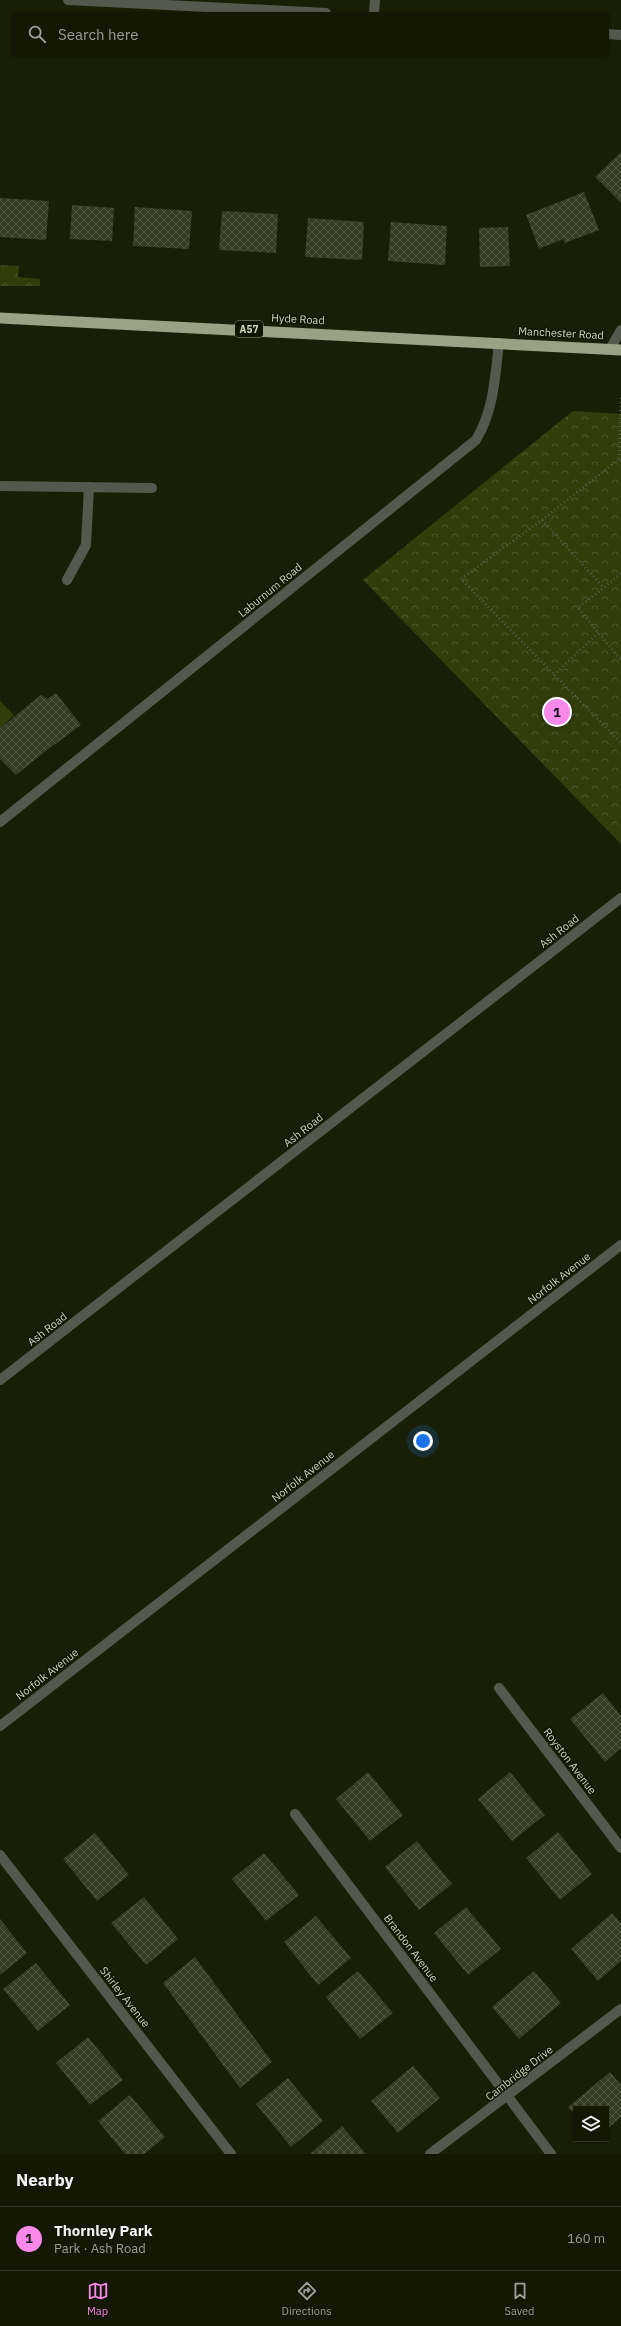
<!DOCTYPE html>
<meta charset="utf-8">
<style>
body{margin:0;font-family:"IBM Plex Sans",sans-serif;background:#1c200e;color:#f1f3f6}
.controls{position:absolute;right:12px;bottom:12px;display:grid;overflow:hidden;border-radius:0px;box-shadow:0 1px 3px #0004}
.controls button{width:36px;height:36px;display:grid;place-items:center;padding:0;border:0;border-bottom:1px solid #323626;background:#131704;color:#f1f3f6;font:20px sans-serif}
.you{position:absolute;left:423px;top:1441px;width:14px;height:14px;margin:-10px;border:3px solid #fff;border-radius:50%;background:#1a73e8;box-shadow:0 0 0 6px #1a73e833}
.badge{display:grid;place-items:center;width:26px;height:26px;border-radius:50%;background:#f888ea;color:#111;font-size:13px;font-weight:700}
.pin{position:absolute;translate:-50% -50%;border:2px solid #fff;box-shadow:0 1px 4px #0006}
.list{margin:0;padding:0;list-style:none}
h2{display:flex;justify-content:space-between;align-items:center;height:52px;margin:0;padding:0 16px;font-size:17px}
h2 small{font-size:13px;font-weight:400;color:#9d9f9a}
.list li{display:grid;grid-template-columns:26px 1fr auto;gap:12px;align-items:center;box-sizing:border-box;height:64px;padding:0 16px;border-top:1px solid #323626}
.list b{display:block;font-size:15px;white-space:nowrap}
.list p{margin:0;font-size:13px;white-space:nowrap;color:#9d9f9a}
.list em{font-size:13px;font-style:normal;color:#9d9f9a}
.icon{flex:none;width:22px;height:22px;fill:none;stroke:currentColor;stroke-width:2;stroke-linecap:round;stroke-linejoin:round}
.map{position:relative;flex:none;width:621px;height:2154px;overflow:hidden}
.search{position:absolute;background:#131704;box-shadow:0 1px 3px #0004;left:12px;right:12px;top:12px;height:44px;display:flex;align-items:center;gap:10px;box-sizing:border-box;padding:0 14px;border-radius:0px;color:#9d9f9a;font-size:15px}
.sheet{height:116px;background:#131704}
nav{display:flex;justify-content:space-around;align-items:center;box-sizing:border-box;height:56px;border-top:1px solid #323626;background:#131704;font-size:11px;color:#9d9f9a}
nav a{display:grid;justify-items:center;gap:2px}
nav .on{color:#f888ea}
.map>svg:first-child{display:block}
.grass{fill:url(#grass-tufts)}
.park{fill:url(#park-crowns)}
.garden{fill:#323d0c}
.building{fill:url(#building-cross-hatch)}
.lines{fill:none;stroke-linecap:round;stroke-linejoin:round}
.path{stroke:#595f49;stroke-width:2.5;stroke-dasharray:1 3;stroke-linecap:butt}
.service{stroke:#55594d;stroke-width:10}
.minor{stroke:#55594d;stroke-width:10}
.trunk{stroke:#9aa286;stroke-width:11}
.labels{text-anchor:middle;stroke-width:3;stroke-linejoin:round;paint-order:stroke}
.shield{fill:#101600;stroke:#989d8b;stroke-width:1}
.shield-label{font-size:10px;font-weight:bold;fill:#d2d7c7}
.street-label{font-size:11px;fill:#d2d7c7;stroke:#101600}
</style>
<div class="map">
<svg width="621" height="2154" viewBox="0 0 621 2154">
<defs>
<pattern id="grass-tufts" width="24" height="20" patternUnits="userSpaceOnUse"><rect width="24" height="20" fill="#323d0c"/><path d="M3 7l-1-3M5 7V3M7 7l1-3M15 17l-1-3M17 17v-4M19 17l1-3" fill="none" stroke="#4f582e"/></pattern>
<pattern id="park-crowns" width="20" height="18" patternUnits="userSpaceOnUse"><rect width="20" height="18" fill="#323d0c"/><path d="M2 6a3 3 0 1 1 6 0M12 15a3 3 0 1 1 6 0" fill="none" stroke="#4f582e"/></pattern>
<pattern id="building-cross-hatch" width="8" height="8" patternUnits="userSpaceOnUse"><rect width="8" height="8" fill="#353c22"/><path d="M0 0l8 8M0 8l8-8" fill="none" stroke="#515741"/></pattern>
</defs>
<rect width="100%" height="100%" fill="#191f06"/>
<path class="grass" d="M0 265 19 266 18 277 40 279V286H0Z"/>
<path class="park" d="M573 411 621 414V844L363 580Z"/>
<path class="garden" d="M0 701 14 715 0 728Z"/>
<g class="building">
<path d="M621 152V203L595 177Z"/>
<path d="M584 192 599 230 565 243 563 239 539 249 526 215Z"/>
<path d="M0 198 49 201 46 240 0 237Z"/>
<path d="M72 205 114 208 112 241 70 239Z"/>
<path d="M135 207 192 211 189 249 133 246Z"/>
<path d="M222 211 278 214 276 253 219 250Z"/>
<path d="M308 218 364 222 362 260 305 257Z"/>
<path d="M391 222 447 226 445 265 388 261Z"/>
<path d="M508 227 510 266 480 267 479 228Z"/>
<path d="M56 693 81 725 47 750 16 775 0 759V728L41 695 47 699Z"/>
<path d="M603 1693 621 1716V1748L605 1762 570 1719Z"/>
<path d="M368 1772 403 1815 370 1841 336 1799Z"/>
<path d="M510 1772 545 1815 512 1841 478 1799Z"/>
<path d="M558 1832 592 1874 560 1900 526 1858Z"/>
<path d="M95 1833 129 1875 97 1901 63 1859Z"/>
<path d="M417 1841 452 1884 419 1910 385 1867Z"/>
<path d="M264 1853 299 1895 266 1921 232 1879Z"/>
<path d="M144 1897 178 1939 146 1965 111 1923Z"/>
<path d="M466 1907 501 1949 468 1975 434 1933Z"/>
<path d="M612 1913 621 1923V1961L598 1981 571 1949Z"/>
<path d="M316 1916 351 1958 318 1985 284 1942Z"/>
<path d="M0 1919 27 1953 0 1975Z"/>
<path d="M195 1957 272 2062 240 2088 163 1983Z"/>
<path d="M36 1963 70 2005 38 2031 3 1989Z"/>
<path d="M358 1971 393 2013 360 2039 326 1997Z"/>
<path d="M534 1971 561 2003 519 2039 492 2007Z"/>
<path d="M88 2037 123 2080 90 2105 56 2063Z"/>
<path d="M413 2066 440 2098 398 2133 371 2101Z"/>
<path d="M610 2072 621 2085V2117L606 2130V2109H576V2116L568 2107Z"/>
<path d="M288 2078 323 2121 291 2147 256 2104Z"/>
<path d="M130 2095 165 2137 144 2154H125L98 2121Z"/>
<path d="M342 2126 366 2154H310Z"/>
</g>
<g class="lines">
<g class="path">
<path d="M619 459 621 396"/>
<path d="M621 461 619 459 542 520 461 579 621 743"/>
<path d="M542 520 603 587"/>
<path d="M621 574 578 608 621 660"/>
<path d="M554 675 598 633"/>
</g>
<g class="service">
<path d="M0 486 152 488"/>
<path d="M67 580 86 545 89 487"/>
</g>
<g class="minor">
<path d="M68 0 326 13"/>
<path d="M374 13 375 0"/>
<path d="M608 34 621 35"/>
<path d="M610 349 621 330"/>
<path d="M0 822 476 440C494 410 495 377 499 343"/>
<path d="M0 1380 621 898"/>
<path d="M499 1688 621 1848"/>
<path d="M0 1726 621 1245"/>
<path d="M295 1814 551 2154"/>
<path d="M0 1855 231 2154"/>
<path d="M430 2154 621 2009"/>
</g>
<path class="trunk" d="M0 318 621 350"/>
</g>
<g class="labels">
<rect class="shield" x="235" y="321" width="28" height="16" rx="3"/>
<g class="shield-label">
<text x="249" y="333">A57</text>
</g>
<g class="street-label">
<text transform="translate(298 319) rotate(3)" y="4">Hyde Road</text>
<text transform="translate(561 333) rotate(3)" y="4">Manchester Road</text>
<text transform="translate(270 590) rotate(-39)" y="4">Laburnum Road</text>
<text transform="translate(559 931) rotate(-38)" y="4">Ash Road</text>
<text transform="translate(303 1130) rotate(-38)" y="4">Ash Road</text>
<text transform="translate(559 1278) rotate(-38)" y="4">Norfolk Avenue</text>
<text transform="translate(47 1329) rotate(-38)" y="4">Ash Road</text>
<text transform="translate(303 1476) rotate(-38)" y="4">Norfolk Avenue</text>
<text transform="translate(47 1674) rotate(-38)" y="4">Norfolk Avenue</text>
<text transform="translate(570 1761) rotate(53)" y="4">Royston Avenue</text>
<text transform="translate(411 1948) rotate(53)" y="4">Brandon Avenue</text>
<text transform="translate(125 1997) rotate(52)" y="4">Shirley Avenue</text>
<text transform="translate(519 2073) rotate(-38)" y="4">Cambridge Drive</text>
</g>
</g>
</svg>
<div class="controls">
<button><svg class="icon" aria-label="layers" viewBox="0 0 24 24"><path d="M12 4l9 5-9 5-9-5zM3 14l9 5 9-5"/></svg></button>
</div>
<div class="you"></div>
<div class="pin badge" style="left:557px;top:712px">1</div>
<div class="search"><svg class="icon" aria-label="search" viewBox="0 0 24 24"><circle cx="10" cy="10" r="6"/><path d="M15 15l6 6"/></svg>Search here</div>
</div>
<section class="sheet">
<h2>Nearby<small></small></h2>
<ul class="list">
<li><span class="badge">1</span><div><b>Thornley Park</b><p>Park · Ash Road</p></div><em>160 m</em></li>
</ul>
</section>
<nav>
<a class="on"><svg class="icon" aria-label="map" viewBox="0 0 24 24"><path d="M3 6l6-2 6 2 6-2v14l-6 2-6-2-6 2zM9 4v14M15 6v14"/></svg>Map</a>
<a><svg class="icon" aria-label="directions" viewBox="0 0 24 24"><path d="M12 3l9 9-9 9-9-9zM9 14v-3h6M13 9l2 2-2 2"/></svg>Directions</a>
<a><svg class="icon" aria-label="saved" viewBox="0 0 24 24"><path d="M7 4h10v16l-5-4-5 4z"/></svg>Saved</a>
</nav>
